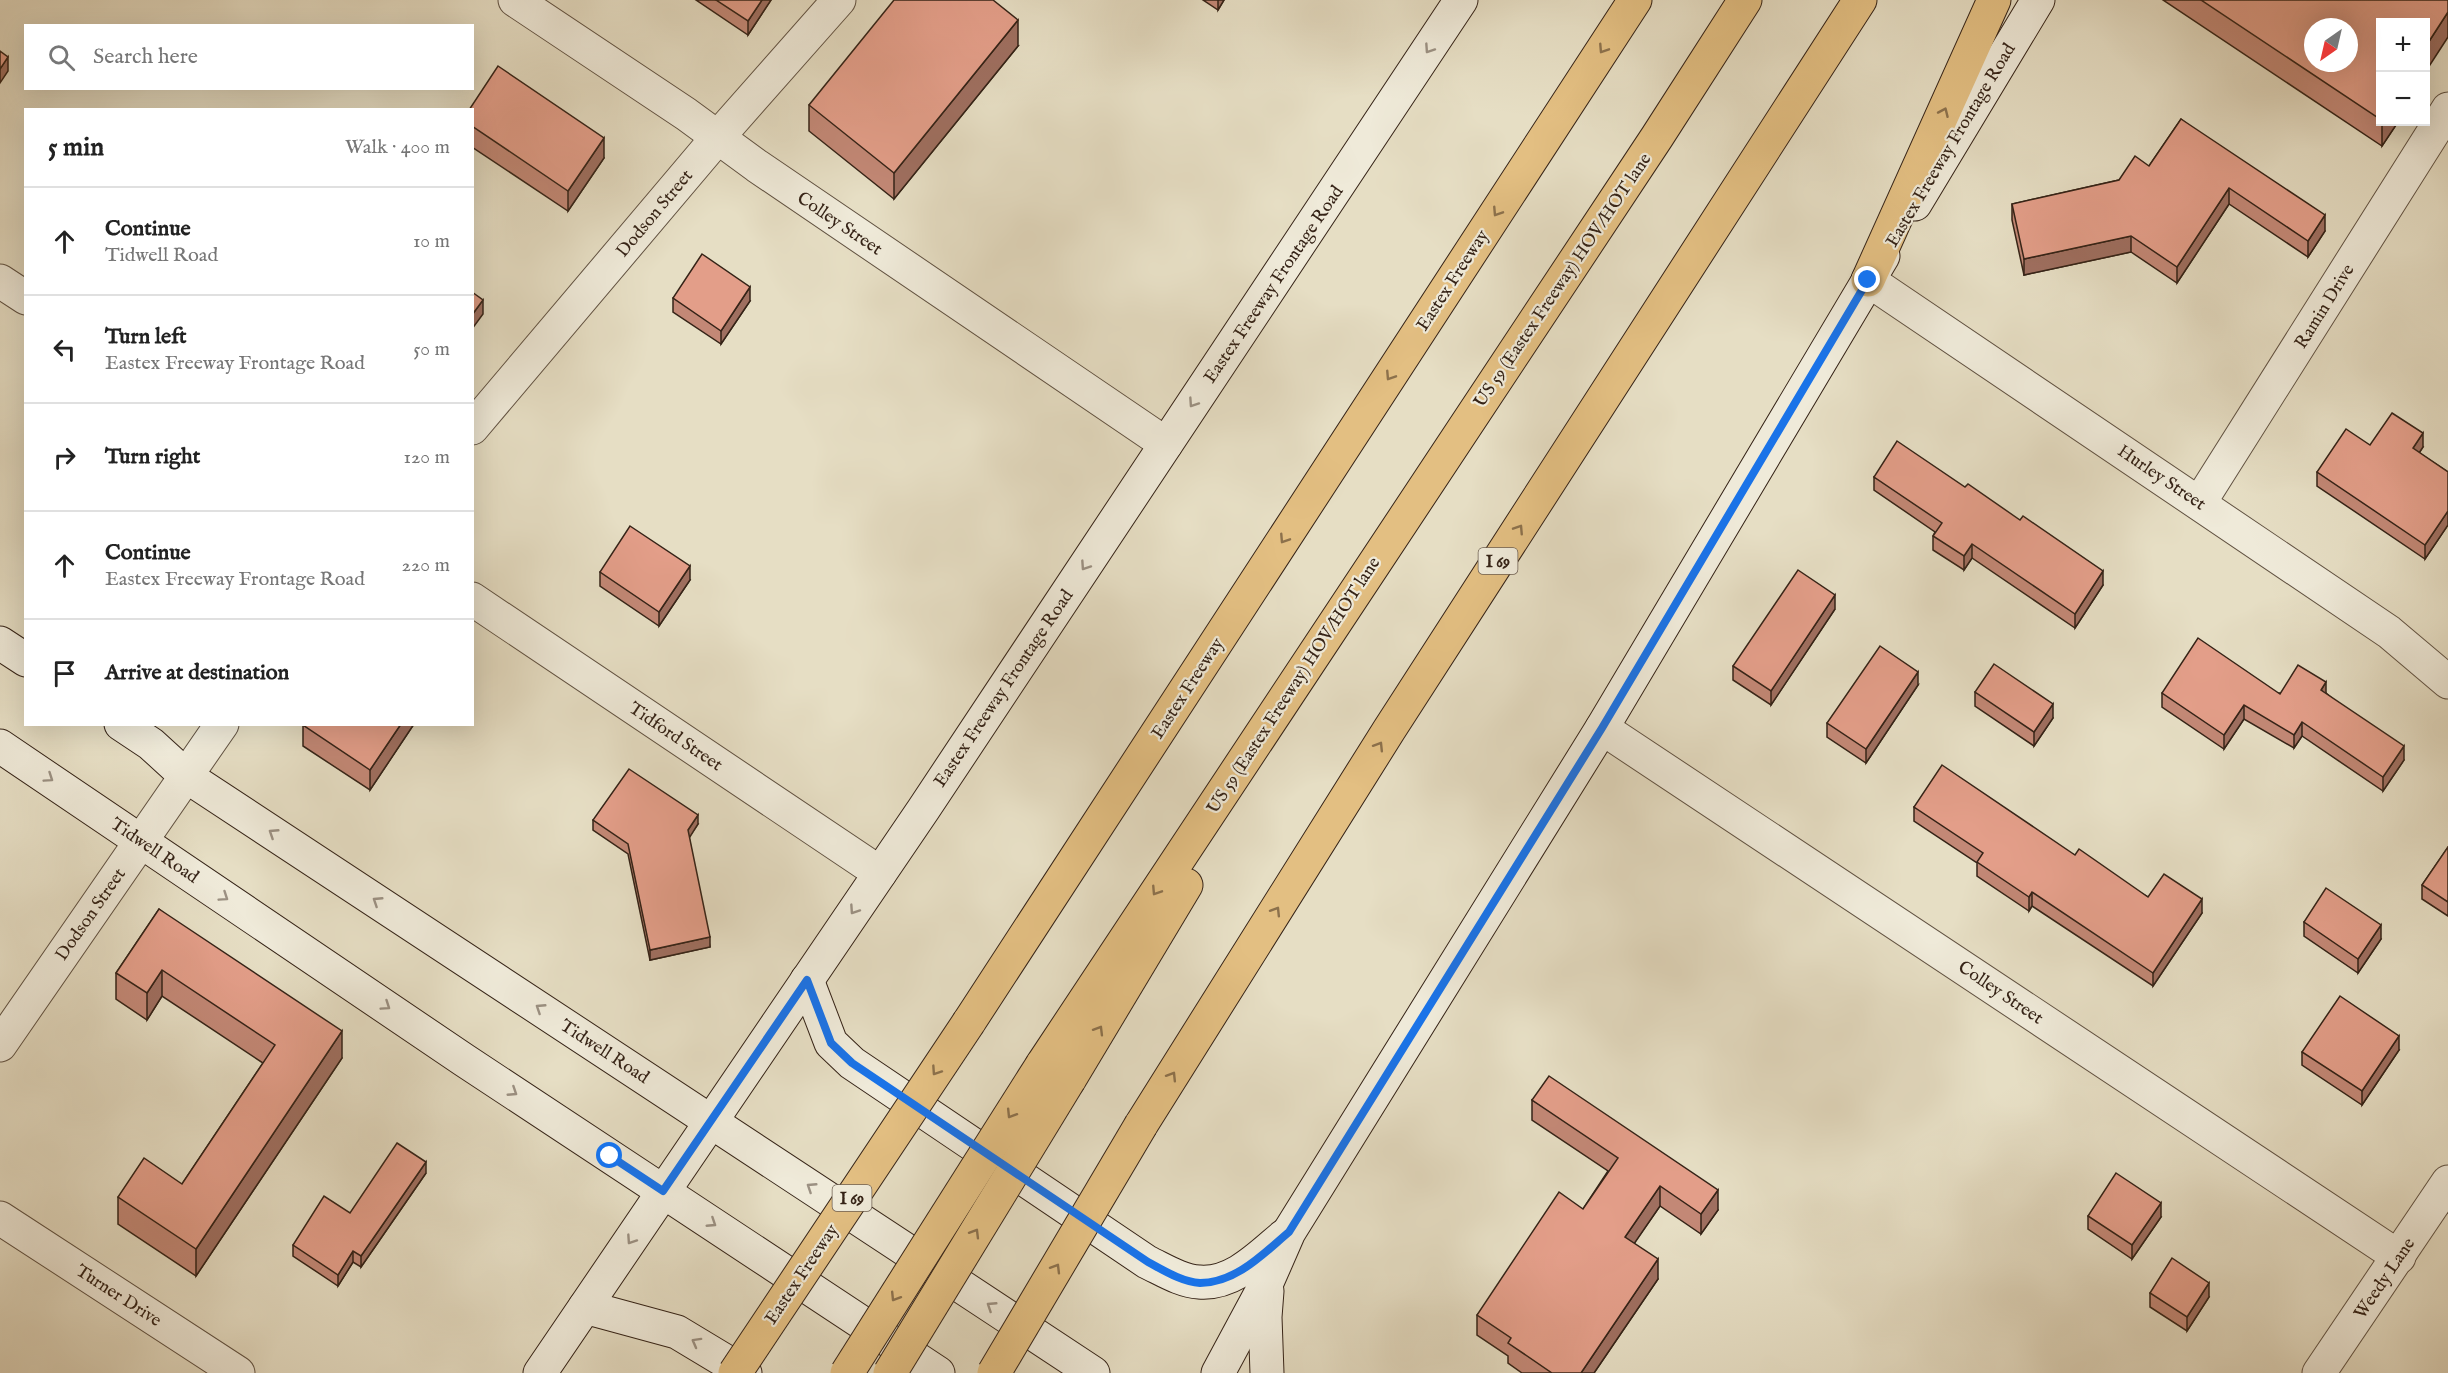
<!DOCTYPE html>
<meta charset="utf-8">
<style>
body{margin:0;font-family:"IM FELL English",serif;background:#f2f2f2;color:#222}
.controls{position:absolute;right:18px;top:18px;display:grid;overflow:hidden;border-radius:0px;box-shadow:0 6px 24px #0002}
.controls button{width:54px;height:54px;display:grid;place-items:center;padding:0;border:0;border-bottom:2px solid #e0e0e0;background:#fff;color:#222;font:30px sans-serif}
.compass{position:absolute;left:2304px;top:18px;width:54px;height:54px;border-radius:50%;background:#fff;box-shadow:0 6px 24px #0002;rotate:214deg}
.stop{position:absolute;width:18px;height:18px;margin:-14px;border:4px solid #1a73e8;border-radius:50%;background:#fff}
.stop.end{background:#1a73e8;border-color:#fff;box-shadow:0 2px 6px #0008}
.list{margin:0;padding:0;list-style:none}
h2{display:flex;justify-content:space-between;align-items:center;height:78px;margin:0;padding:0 24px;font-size:26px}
h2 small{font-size:20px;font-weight:400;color:#767676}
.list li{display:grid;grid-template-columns:39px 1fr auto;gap:18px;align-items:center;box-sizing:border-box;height:108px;padding:0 24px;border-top:2px solid #e0e0e0}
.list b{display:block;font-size:22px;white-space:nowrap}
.list p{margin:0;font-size:20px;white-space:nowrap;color:#767676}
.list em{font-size:20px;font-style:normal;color:#767676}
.icon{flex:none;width:33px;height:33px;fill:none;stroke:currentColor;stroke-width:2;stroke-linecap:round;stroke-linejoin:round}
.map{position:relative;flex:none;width:2448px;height:1373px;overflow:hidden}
.search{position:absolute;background:#fff;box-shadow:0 6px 24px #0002;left:24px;top:24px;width:450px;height:66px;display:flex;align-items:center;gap:15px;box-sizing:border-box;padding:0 21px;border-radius:0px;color:#767676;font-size:22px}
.panel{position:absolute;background:#fff;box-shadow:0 6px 24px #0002;left:24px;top:108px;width:450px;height:618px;border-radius:0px}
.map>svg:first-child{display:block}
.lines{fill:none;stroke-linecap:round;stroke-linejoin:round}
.minor-casing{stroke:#615242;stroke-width:35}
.secondary-casing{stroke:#352317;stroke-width:35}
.motorway-casing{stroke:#352317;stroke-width:35}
.minor{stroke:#efead9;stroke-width:33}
.secondary{stroke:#efead9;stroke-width:33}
.motorway{stroke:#e3bf82;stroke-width:33}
.motorway-bridge-casing{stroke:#352317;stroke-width:35;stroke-linecap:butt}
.motorway-bridge{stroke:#e3bf82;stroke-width:33}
.wall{fill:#c38876;stroke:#352317;stroke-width:1.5}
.shaded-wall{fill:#9f6f60;stroke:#352317;stroke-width:1.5}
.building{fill:#e39e89;stroke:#352317;stroke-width:1.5;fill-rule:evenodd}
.oneway{stroke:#9b9082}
.oneway2{stroke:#8c714c}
.route{stroke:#1a73e8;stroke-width:8}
.labels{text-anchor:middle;stroke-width:4.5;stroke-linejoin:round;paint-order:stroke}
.shield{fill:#efead9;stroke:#6d5f51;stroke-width:1.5}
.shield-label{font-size:16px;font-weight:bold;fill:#352317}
.street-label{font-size:18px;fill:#352317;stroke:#efead9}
</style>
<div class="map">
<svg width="2448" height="1373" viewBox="0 0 2448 1373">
<rect width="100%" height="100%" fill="#e6dec4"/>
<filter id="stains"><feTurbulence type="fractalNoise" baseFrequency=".00333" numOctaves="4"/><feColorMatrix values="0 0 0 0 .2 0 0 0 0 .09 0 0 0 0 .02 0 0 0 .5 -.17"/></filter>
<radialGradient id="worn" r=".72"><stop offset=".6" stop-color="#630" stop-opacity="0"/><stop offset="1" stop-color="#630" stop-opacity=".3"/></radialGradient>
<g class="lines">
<defs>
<g id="minor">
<path d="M515 0 686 114 757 166 1166 444"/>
<path d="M1868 280 2389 632 2448 682"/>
<path d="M0 281 26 298"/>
<path d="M472 428 718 137 839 0"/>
<path d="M2200 502 2448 109"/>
<path d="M472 599 880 873"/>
<path d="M1602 728 2399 1257"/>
<path d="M0 1045 222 724"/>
<path d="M0 1218 238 1373"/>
<path d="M2319 1373 2448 1182"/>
</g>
<g id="secondary">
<path d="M1915 204 2038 0"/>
<path d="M0 643 26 660"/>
<path d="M121 724 151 744 186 776 1093 1373"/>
<path d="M0 746 464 1060 938 1373"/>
<path d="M807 980 831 1043 852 1063 1147 1262C1164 1270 1181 1281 1199 1282 1233 1285 1260 1256 1284 1236"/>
<path d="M585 1307 677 1332 745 1373"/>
<path d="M540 1373 923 810 1461 0"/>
<path d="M1218 1373 1268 1280 1289 1232 1602 728 1883 256"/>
<path d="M1267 1373 1265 1317 1267 1291"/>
</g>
<g id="motorway">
<path d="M1868 280 1994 0"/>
<path d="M969 1022 1635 0"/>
<path d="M1042 1065 1657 137 1745 0"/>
<path d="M1069 1080 1186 885"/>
<path d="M1141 1125 1389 730 1860 0"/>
</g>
</defs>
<use href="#minor" class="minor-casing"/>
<use href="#secondary" class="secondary-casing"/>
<use href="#motorway" class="motorway-casing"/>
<use href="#minor" class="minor"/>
<use href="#secondary" class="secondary"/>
<use href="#motorway" class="motorway"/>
<defs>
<g id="motorway-bridge">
<path d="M735 1373 969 1022"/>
<path d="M847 1373 1042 1065"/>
<path d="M890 1373 1069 1080"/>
<path d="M994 1373 1141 1125"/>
</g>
</defs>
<use href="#motorway-bridge" class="motorway-bridge-casing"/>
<use href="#motorway-bridge" class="motorway-bridge"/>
</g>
<g class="wall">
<path d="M696 0H771L748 35Z"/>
<path d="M1203 0H1224L1218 10Z"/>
<path d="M2163 0H2448L2380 22V122H2398L2382 146Z"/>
<path d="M1018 46 894 199 809 131V105Z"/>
<path d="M472 110 604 158 568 211 472 147Z"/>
<path d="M2181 119 2325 231 2308 257 2229 204 2177 283 2131 252 2024 275 2012 220V204L2119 180 2149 166Z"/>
<path d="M673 298 750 301 721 344 673 312Z"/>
<path d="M2370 445 2423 447 2419 453 2448 472V525L2425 559 2317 486V472Z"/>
<path d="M1874 477 2103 585 2075 628 1972 558 1964 570 1933 550V536L1935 532 1874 490Z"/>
<path d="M600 572 690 580 659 626 600 586Z"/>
<path d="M1835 609 1771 705 1733 680V666Z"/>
<path d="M1918 685 1866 763 1827 737V723Z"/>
<path d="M1975 692 2053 718 2034 746 1975 706Z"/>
<path d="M2162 693H2326L2404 760 2383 791 2302 736 2294 748 2244 719 2224 749 2162 707Z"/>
<path d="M303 724H414L370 790 303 746Z"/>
<path d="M1914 807 2075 855 2148 897 2202 913 2153 986 2032 906 2029 911 1977 876V863L1914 821Z"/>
<path d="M593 820 698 824 689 837 710 947 650 960 628 854 593 830Z"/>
<path d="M2448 847V916L2422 899V885Z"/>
<path d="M159 909 342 1058 196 1276 118 1224V1197L182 1184 263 1063 162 996 147 1020 116 999V973Z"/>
<path d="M2304 922 2381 939 2358 973 2304 936Z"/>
<path d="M2399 1050 2362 1105 2302 1065V1052Z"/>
<path d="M1532 1100 1718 1210 1701 1234 1660 1206 1634 1243 1658 1279 1594 1373H1522L1508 1363V1356L1477 1335V1315L1583 1209 1608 1171 1532 1120Z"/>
<path d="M426 1173 361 1267 353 1262 338 1286 293 1256V1245Z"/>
<path d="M2088 1216 2161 1217 2132 1259 2088 1229Z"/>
<path d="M2150 1293 2209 1297 2187 1331 2150 1307Z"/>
</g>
<g class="shaded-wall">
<path d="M762 0H771L748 35V21Z"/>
<path d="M1218 0H1224L1218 10Z"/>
<path d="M2448 12V37L2426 71V46Z"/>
<path d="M1018 20V46L894 199V173Z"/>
<path d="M8 57V71L0 83V69Z"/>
<path d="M2382 122H2398L2382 146Z"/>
<path d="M604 138V158L568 211V191Z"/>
<path d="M2229 188V204L2177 283V267Z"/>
<path d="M2325 215V231L2308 257V241Z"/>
<path d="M2131 236V252L2024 275V259Z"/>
<path d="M750 287V301L721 344V331Z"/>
<path d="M483 300V314L472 329V315Z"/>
<path d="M2423 433V447L2413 462V448Z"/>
<path d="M2448 511V525L2425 559V545Z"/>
<path d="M1972 544V558L1964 570V556Z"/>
<path d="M690 566V580L659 626V612Z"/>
<path d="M2103 571V585L2075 628V614Z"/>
<path d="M1835 595V609L1771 705V691Z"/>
<path d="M1918 672V685L1866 763V749Z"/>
<path d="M2326 682V695L2321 690Z"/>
<path d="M2053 704V718L2034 746V732Z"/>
<path d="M2244 705V719L2224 749V735Z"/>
<path d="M2302 722V736L2294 748V735Z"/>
<path d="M401 724H414L370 790V770Z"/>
<path d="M2404 746V760L2383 791V777Z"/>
<path d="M698 815V824L688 840V830Z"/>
<path d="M2032 892V906L2029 911V897Z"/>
<path d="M2202 899V913L2153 986V973Z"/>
<path d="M2381 925V939L2358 973V959Z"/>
<path d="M710 937V947L650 960V950Z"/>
<path d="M162 970V996L147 1020V993Z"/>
<path d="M342 1031V1058L196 1276V1249Z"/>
<path d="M2399 1036V1050L2362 1105V1091Z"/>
<path d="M426 1162V1173L361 1267V1256Z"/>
<path d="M1660 1186V1206L1625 1257V1237Z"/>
<path d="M1718 1190V1210L1701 1234V1214Z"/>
<path d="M2161 1203V1217L2132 1259V1245Z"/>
<path d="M353 1251V1262L338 1286V1275Z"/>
<path d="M1658 1259V1279L1594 1373H1581Z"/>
<path d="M2209 1283V1297L2187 1331V1317Z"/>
</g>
<g class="building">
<path d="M716 0H762L748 21Z"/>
<path d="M894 0H993L1018 20 894 173 809 105Z"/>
<path d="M2201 0H2448V12L2426 46V22H2380V119ZM2313 27H2349V63H2313Z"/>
<path d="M0 51 8 57 0 69Z"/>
<path d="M498 66 604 138 568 191 472 126V110H469Z"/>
<path d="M2181 119 2325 215 2308 241 2229 188 2177 267 2131 236 2024 259 2012 204 2119 180 2135 156 2149 166Z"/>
<path d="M702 254 750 287 721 331 673 298Z"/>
<path d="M472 292 483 300 472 315Z"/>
<path d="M2392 413 2423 433 2413 448 2448 472V511L2425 545 2317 472 2346 429 2370 445Z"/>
<path d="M1897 441 1965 487 1968 484 2020 520 2023 516 2103 571 2075 614 1972 544 1964 556 1933 536 1942 523 1874 477Z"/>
<path d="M630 526 690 566 659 612 600 572Z"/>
<path d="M1798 570 1835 595 1771 691 1733 666Z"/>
<path d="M2198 638 2280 694 2298 665 2326 682 2321 690 2404 746 2383 777 2302 722 2294 735 2244 705 2224 735 2162 693Z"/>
<path d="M1880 646 1918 672 1866 749 1827 723Z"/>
<path d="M1994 664 2053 704 2034 732 1975 692Z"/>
<path d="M303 724H401L370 770 303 725Z"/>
<path d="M1942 765 2075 855 2079 849 2148 897 2164 874 2202 899 2153 973 2032 892 2029 897 1977 862 1983 853 1914 807Z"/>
<path d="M629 769 698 815 688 830 710 937 650 950 628 844 593 820Z"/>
<path d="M2448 847V902L2422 885Z"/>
<path d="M2326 888 2381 925 2358 959 2304 922Z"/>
<path d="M159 909 342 1031 196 1249 118 1197 144 1158 182 1184 275 1045 162 970 147 993 116 973Z"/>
<path d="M2340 996 2399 1036 2362 1091 2302 1052Z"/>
<path d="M1549 1076 1718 1190 1701 1214 1660 1186 1625 1237 1658 1259 1581 1373H1552L1508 1343 1511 1338 1477 1315 1559 1192 1583 1209 1618 1158 1532 1100Z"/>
<path d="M397 1143 426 1162 361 1256 353 1251 338 1275 293 1245 324 1196 350 1213Z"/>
<path d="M2116 1173 2161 1203 2132 1245 2088 1216Z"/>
<path d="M2172 1258 2209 1283 2187 1317 2150 1293Z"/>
</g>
<defs><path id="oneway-chevron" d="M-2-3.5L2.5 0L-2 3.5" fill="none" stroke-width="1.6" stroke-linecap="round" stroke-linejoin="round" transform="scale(1.5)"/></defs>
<g class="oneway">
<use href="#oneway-chevron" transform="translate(1429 49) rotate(124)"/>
<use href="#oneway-chevron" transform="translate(1193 403) rotate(124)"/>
<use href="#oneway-chevron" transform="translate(1085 566) rotate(124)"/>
<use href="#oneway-chevron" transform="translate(49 778) rotate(34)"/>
<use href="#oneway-chevron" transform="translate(273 833) rotate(-147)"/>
<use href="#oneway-chevron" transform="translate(224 897) rotate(34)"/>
<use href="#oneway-chevron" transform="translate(377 901) rotate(-147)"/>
<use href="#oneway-chevron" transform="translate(854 910) rotate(124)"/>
<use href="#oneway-chevron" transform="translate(386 1006) rotate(34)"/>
<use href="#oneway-chevron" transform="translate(540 1008) rotate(-147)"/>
<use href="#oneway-chevron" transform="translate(513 1092) rotate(33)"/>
<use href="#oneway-chevron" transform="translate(811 1187) rotate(-147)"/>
<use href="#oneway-chevron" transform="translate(712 1223) rotate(33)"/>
<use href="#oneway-chevron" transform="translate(631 1240) rotate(124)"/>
<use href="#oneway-chevron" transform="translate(991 1306) rotate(-147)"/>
<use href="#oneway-chevron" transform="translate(696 1342) rotate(-151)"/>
</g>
<g class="oneway2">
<use href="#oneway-chevron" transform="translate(1603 49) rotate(123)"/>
<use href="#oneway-chevron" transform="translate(1944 112) rotate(-66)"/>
<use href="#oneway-chevron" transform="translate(1497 212) rotate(123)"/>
<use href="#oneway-chevron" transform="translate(1390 376) rotate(123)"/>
<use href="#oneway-chevron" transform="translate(1519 529) rotate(-57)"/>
<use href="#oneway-chevron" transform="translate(1284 539) rotate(123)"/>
<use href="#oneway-chevron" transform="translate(1379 746) rotate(-58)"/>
<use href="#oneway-chevron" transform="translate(1156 891) rotate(123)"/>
<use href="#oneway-chevron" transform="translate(1276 911) rotate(-58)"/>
<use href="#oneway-chevron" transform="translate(1099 1030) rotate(-59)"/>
<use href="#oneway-chevron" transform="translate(936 1071) rotate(124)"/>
<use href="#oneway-chevron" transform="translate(1172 1076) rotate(-58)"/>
<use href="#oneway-chevron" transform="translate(1011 1114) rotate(122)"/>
<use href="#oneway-chevron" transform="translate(975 1233) rotate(-59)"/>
<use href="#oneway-chevron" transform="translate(1056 1268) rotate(-59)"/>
<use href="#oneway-chevron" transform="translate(895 1297) rotate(122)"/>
</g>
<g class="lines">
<path class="route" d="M610 1156 663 1191 807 980 831 1043 852 1063 1148 1262C1163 1270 1182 1282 1200 1283 1236 1283 1264 1253 1289 1232L1602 728 1868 280"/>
</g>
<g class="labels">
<g class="shield">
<rect x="1478.5" y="548" width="39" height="26" rx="4.5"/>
<rect x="832.5" y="1185" width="39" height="26" rx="4.5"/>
</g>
<g class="shield-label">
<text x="1498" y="567">I 69</text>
<text x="852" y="1204">I 69</text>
</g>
<g class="street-label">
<text transform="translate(1950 145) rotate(-59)" y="6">Eastex Freeway Frontage Road</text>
<text transform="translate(654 213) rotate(-50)" y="6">Dodson Street</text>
<text transform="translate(840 223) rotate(34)" y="6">Colley Street</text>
<text transform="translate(1452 280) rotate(-57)" y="6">Eastex Freeway</text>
<text transform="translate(1562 280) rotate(-56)" y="6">US 59 (Eastex Freeway) HOV/HOT lane</text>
<text transform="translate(1273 284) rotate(-56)" y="6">Eastex Freeway Frontage Road</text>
<text transform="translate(2324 306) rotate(-58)" y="6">Ramin Drive</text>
<text transform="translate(2162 477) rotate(34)" y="6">Hurley Street</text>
<text transform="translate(1293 685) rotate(-57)" y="6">US 59 (Eastex Freeway) HOV/HOT lane</text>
<text transform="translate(1003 688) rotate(-56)" y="6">Eastex Freeway Frontage Road</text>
<text transform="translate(1187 688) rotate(-57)" y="6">Eastex Freeway</text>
<text transform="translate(676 736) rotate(34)" y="6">Tidford Street</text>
<text transform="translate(155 850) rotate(34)" y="6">Tidwell Road</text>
<text transform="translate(90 914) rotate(-55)" y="6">Dodson Street</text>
<text transform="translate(2001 992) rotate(34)" y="6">Colley Street</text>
<text transform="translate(605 1051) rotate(33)" y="6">Tidwell Road</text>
<text transform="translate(801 1274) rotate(-56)" y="6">Eastex Freeway</text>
<text transform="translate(2384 1278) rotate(-56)" y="6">Weedy Lane</text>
<text transform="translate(119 1295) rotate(33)" y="6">Turner Drive</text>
</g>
</g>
<rect width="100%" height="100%" filter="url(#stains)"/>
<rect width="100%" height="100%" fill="url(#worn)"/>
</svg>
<div class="controls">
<button>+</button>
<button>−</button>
</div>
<svg class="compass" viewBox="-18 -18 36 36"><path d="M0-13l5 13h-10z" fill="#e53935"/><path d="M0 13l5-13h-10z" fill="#767676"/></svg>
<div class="stop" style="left:610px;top:1156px"></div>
<div class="stop end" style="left:1868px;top:280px"></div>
<div class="search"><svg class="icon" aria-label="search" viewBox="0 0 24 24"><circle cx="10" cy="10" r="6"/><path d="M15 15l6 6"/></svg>Search here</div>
<section class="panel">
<h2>5 min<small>Walk · 400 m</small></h2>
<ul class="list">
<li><svg class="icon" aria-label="ahead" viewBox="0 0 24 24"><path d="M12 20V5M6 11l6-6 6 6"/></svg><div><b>Continue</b><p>Tidwell Road</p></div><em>10 m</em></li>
<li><svg class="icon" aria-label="left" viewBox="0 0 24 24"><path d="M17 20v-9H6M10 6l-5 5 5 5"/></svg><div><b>Turn left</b><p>Eastex Freeway Frontage Road</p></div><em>50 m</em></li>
<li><svg class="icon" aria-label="right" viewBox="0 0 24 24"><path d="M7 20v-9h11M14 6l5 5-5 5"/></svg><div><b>Turn right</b></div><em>120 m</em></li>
<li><svg class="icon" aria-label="ahead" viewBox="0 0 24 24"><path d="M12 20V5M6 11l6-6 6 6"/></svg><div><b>Continue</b><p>Eastex Freeway Frontage Road</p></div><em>220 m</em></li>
<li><svg class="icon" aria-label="arrive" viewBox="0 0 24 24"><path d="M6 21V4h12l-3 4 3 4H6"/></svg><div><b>Arrive at destination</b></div></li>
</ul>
</section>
</div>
